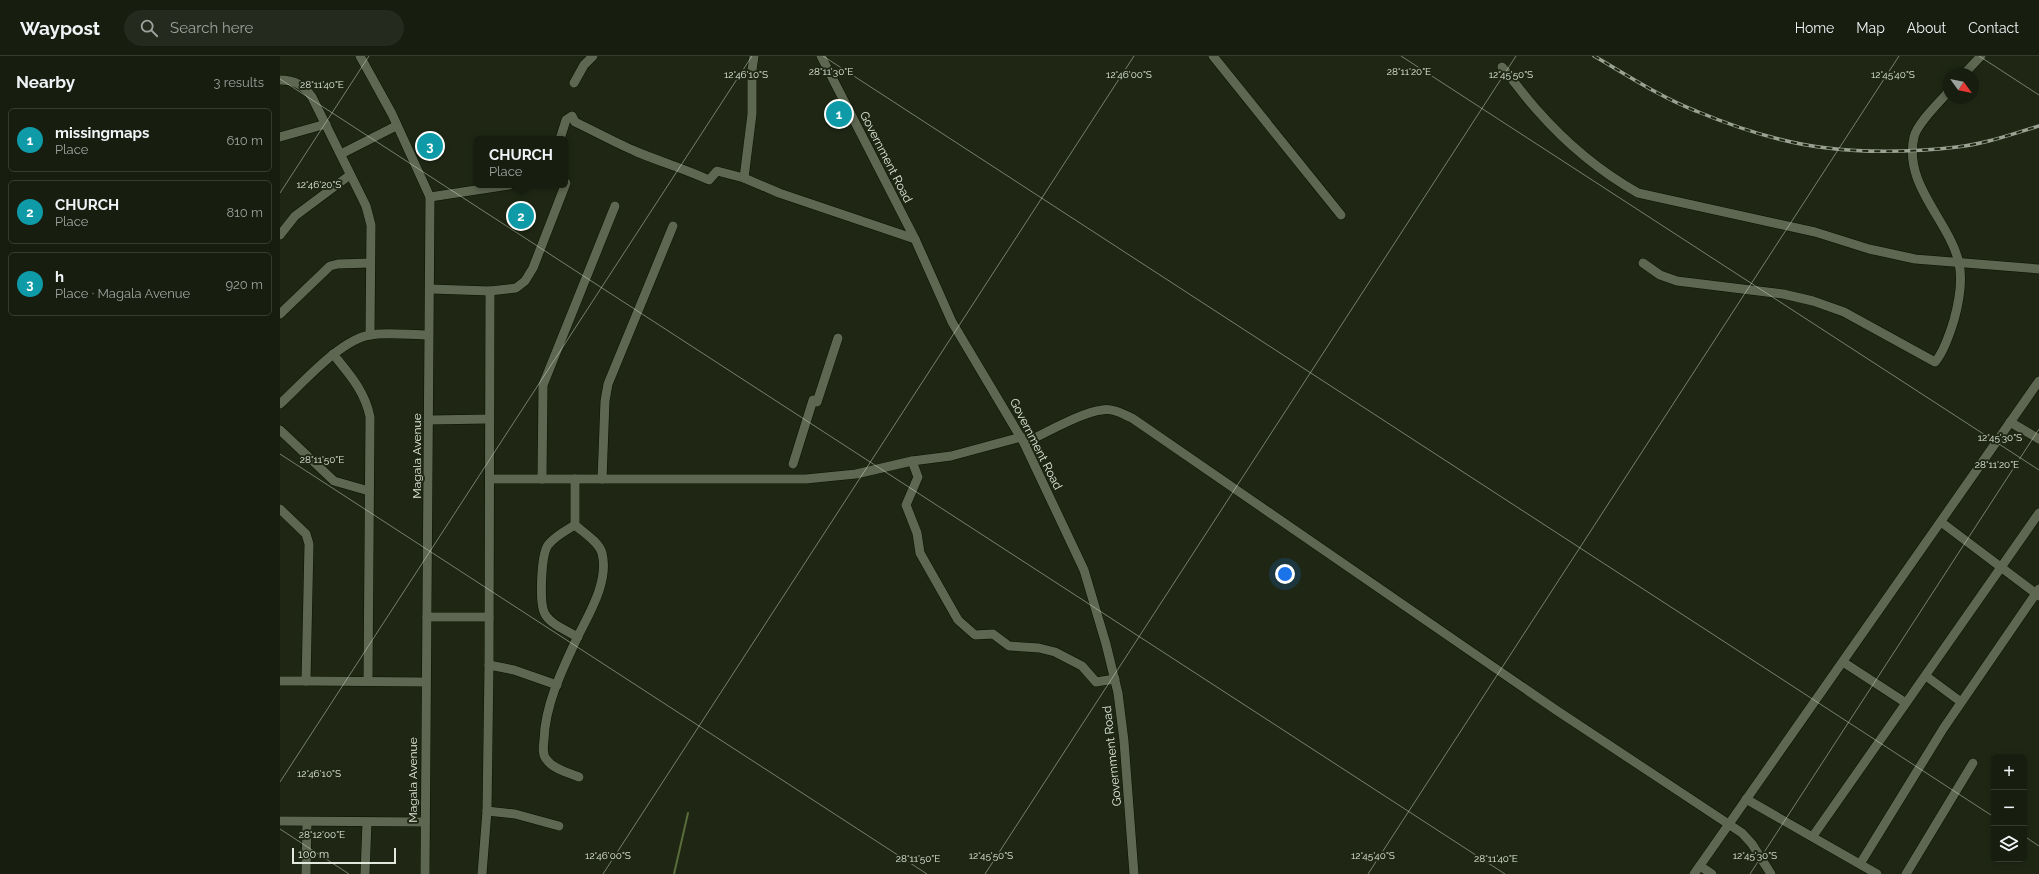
<!DOCTYPE html>
<meta charset="utf-8">
<style>
body{margin:0;font-family:Raleway,sans-serif;background:#242a1d;color:#f1f3f6}
.controls{position:absolute;right:12px;bottom:12px;display:grid;overflow:hidden;border-radius:6px;box-shadow:0 2px 6px #0003}
.controls button{width:36px;height:36px;display:grid;place-items:center;padding:0;border:0;border-bottom:1px solid #363b2f;background:#171d0f;color:#f1f3f6;font:20px sans-serif}
.compass{position:absolute;left:1663px;top:12px;width:36px;height:36px;border-radius:50%;background:#171d0f;box-shadow:0 2px 6px #0003;rotate:123deg}
.scale{position:absolute;left:12px;bottom:10px;width:104px;box-sizing:border-box;padding-left:4px;border:2px solid #e3e9dc;border-top:0;font-size:11px;line-height:14px;white-space:nowrap;color:#e3e9dc;-webkit-text-stroke:3px #1f2714;paint-order:stroke}
.you{position:absolute;left:1005px;top:518px;width:14px;height:14px;margin:-10px;border:3px solid #fff;border-radius:50%;background:#1a73e8;box-shadow:0 0 0 6px #1a73e833}
.badge{display:grid;place-items:center;width:26px;height:26px;border-radius:50%;background:#a5b1fc;color:#fff;font-size:13px;font-weight:700}
.pin{position:absolute;translate:-50% -50%;border:2px solid #fff;box-shadow:0 1px 4px #0006}
.popup{position:absolute;left:194px;top:80px;width:94px;height:52px;box-sizing:border-box;display:grid;place-content:center;border-radius:6px;background:#171d0f;filter:drop-shadow(0 1px 3px #0005);font-size:13px;white-space:nowrap;color:#9ea29e}
.popup b{font-size:15px;color:#f1f3f6}
.popup::after{content:'';position:absolute;left:50%;top:100%;margin-left:-8px;border:8px solid transparent;border-top-color:#171d0f}
.list{margin:0;padding:0;list-style:none}
h2{display:flex;justify-content:space-between;align-items:center;height:52px;margin:0;padding:0 16px;font-size:17px}
h2 small{font-size:13px;font-weight:400;color:#9ea29e}
.list li{display:grid;grid-template-columns:26px 1fr auto;gap:12px;align-items:center;box-sizing:border-box;height:64px;margin:0 8px 8px;padding:0 8px;border:1px solid #363b2f;border-radius:6px}
.list b{display:block;font-size:15px;white-space:nowrap}
.list p{margin:0;font-size:13px;white-space:nowrap;color:#9ea29e}
.list em{font-size:13px;font-style:normal;color:#9ea29e}
.icon{flex:none;width:22px;height:22px;fill:none;stroke:currentColor;stroke-width:2;stroke-linecap:round;stroke-linejoin:round}
.map{position:relative;flex:none;width:1759px;height:818px;overflow:hidden}
header{display:flex;align-items:center;gap:24px;box-sizing:border-box;height:56px;padding:0 20px;background:#171d0f;border-bottom:1px solid #363b2f}
header strong{font-size:19px}
nav{display:flex;gap:22px;margin-inline-start:auto;font-size:14px}
.search{width:280px;height:36px;background:#242a1d;display:flex;align-items:center;gap:10px;box-sizing:border-box;padding:0 14px;border-radius:22px;color:#9ea29e;font-size:15px}
main{display:flex}
aside{flex:1;background:#171d0f}
.map>svg:first-child{display:block}
.lines{fill:none;stroke-linecap:round;stroke-linejoin:round}
.stream{stroke:#596d3a;stroke-width:2}
.minor-casing{stroke:#091001;stroke-width:10}
.minor{stroke:#5e6751;stroke-width:9}
.rail-casing{stroke:#9ba293;stroke-width:3.5}
.rail{stroke:#1f2714;stroke-width:2;stroke-dasharray:6;stroke-linecap:butt}
.ticks{fill:none;stroke:#e3e9dc;stroke-width:1;stroke-opacity:0.45}
.labels{text-anchor:middle;stroke-width:4;stroke-linejoin:round;paint-order:stroke}
.street-label{font-size:12px;fill:#e3e9dc;stroke:#1f2714}
.ticks-label{font-size:10px;text-anchor:middle;fill:#e3e9dc;stroke:#1f2714;stroke-width:4;stroke-linejoin:round;paint-order:stroke}
</style>
<header>
<strong>Waypost</strong>
<div class="search"><svg class="icon" aria-label="search" viewBox="0 0 24 24"><circle cx="10" cy="10" r="6"/><path d="M15 15l6 6"/></svg>Search here</div>
<nav><a>Home</a><a>Map</a><a>About</a><a>Contact</a></nav>
</header>
<main>
<aside>
<h2>Nearby<small>3 results</small></h2>
<ul class="list">
<li><span class="badge" style="background:#0f9aa8">1</span><div><b>missingmaps</b><p>Place</p></div><em>610 m</em></li>
<li><span class="badge" style="background:#0f9aa8">2</span><div><b>CHURCH</b><p>Place</p></div><em>810 m</em></li>
<li><span class="badge" style="background:#0f9aa8">3</span><div><b>h</b><p>Place · Magala Avenue</p></div><em>920 m</em></li>
</ul>
</aside>
<div class="map">
<svg width="1759" height="818" viewBox="0 0 1759 818">
<rect width="100%" height="100%" fill="#1f2714"/>
<g class="lines">
<path class="stream" d="M394 818 408 757"/>
<defs>
<g id="minor">
<path d="M80 0 112 58 150 141 145 818"/>
<path d="M541 0 635 183 672 266 744 387 804 514 826 588 838 637 844 685 854 818"/>
<path d="M933 0 1061 159"/>
<path d="M1222 11C1234 25 1245 41 1257 54 1285 86 1321 116 1358 137L1535 176 1589 193 1635 203 1759 213"/>
<path d="M1684 18 1701 0"/>
<path d="M0 24C15 24 23 29 32 41L86 150 91 169 90 279"/>
<path d="M294 27 304 9 313 0"/>
<path d="M0 81 46 68"/>
<path d="M280 83 286 64 292 60 295 66C316 76 336 87 357 96 381 106 405 113 429 124L437 115 464 122 499 137 635 183"/>
<path d="M61 98 116 70"/>
<path d="M464 122 472 58V14L474 0"/>
<path d="M150 141 229 129"/>
<path d="M0 179 15 160 70 119"/>
<path d="M1363 207 1380 219 1397 225 1503 238 1533 245 1564 256 1655 306C1664 296 1670 277 1674 264 1679 246 1683 226 1679 207 1669 164 1623 129 1634 81 1637 67 1660 46 1669 35"/>
<path d="M151 233 210 235 236 232 245 225 253 212 286 127"/>
<path d="M0 258 50 210 58 208 90 207"/>
<path d="M53 298C69 318 85 335 90 361L88 625"/>
<path d="M537 346 558 282"/>
<path d="M0 348C23 327 60 284 90 279 108 276 130 279 148 279"/>
<path d="M149 364 209 363"/>
<path d="M1730 366 1759 383"/>
<path d="M0 374 54 425 89 435"/>
<path d="M744 387C764 378 802 356 822 354 833 352 843 358 852 362L1276 654 1462 777 1472 788 1491 818"/>
<path d="M632 405 638 421 626 449 637 477 640 497 678 564 695 579 713 578 729 590 759 592 775 596 802 610 816 626 835 623"/>
<path d="M513 408 533 344"/>
<path d="M210 423H526L576 418 632 405 671 400 741 381"/>
<path d="M262 423 263 329 335 150"/>
<path d="M295 423V469C303 476 319 486 322 497 329 525 310 556 298 580 283 612 265 648 264 684 263 691 262 699 267 704 273 713 289 717 299 721"/>
<path d="M322 423 325 345 328 328 393 170"/>
<path d="M0 453 26 478 29 488 26 625H0"/>
<path d="M1661 466 1759 540"/>
<path d="M295 469C285 475 275 480 268 489 261 499 259 548 265 558 271 569 288 575 298 581"/>
<path d="M147 561H209"/>
<path d="M1563 606 1626 647"/>
<path d="M209 609 234 614 277 629"/>
<path d="M1646 620 1681 646"/>
<path d="M26 625 146 626"/>
<path d="M1466 743 1597 818"/>
<path d="M207 755 235 758 279 770"/>
<path d="M0 765 145 766"/>
<path d="M1533 780 1759 457"/>
<path d="M1580 808 1663 673 1759 533"/>
<path d="M1420 810 1432 818"/>
<path d="M26 818 27 766"/>
<path d="M85 818 87 766"/>
<path d="M202 818 207 755 209 609 210 235"/>
<path d="M1414 818 1759 325"/>
<path d="M1626 818 1693 707"/>
</g>
</defs>
<use href="#minor" class="minor-casing"/>
<use href="#minor" class="minor"/>
<defs>
<path id="rail" d="M1314 0C1347 19 1380 41 1416 55 1457 72 1502 87 1547 92 1589 97 1634 96 1677 91 1705 88 1732 78 1759 70"/>
</defs>
<use href="#rail" class="rail-casing"/>
<use href="#rail" class="rail"/>
</g>
<path class="ticks" d="M543 0 1714 761M1121 0 1759 414M1699 0 1759 39M0 23 1225 818M0 137 89 0M0 398 647 818M0 726 472 0M0 773 69 818M1744 780 1759 790M323 818 854 0M705 818 1236 0M1088 818 1619 0M1470 818 1759 373"/>
<g class="labels">
<g class="street-label">
<text transform="translate(606 101) rotate(63)" y="4">Government Road</text>
<text transform="translate(756 388) rotate(63)" y="4">Government Road</text>
<text transform="translate(137 400) rotate(-90)" y="4">Magala Avenue</text>
<text transform="translate(832 700) rotate(-96)" y="4">Government Road</text>
<text transform="translate(133 724) rotate(-90)" y="4">Magala Avenue</text>
</g>
</g>
<g class="ticks-label">
<text x="1129" y="19">28°11'20"E</text>
<text x="551" y="19">28°11'30"E</text>
<text x="1231" y="22">12°45'50"S</text>
<text x="466" y="22">12°46'10"S</text>
<text x="849" y="22">12°46'00"S</text>
<text x="1613" y="22">12°45'40"S</text>
<text x="42" y="32">28°11'40"E</text>
<text x="39" y="132">12°46'20"S</text>
<text x="1720" y="385">12°45'30"S</text>
<text x="42" y="407">28°11'50"E</text>
<text x="1717" y="412">28°11'20"E</text>
<text x="39" y="721">12°46'10"S</text>
<text x="42" y="782">28°12'00"E</text>
<text x="328" y="803">12°46'00"S</text>
<text x="711" y="803">12°45'50"S</text>
<text x="1093" y="803">12°45'40"S</text>
<text x="1475" y="803">12°45'30"S</text>
<text x="638" y="806">28°11'50"E</text>
<text x="1216" y="806">28°11'40"E</text>
</g>
</svg>
<div class="controls">
<button>+</button>
<button>−</button>
<button><svg class="icon" aria-label="layers" viewBox="0 0 24 24"><path d="M12 4l9 5-9 5-9-5zM3 14l9 5 9-5"/></svg></button>
</div>
<svg class="compass" viewBox="-18 -18 36 36"><path d="M0-13l5 13h-10z" fill="#e53935"/><path d="M0 13l5-13h-10z" fill="#9ea29e"/></svg>
<div class="scale">100 m</div>
<div class="you"></div>
<div class="pin badge" style="left:559px;top:58px;background:#0f9aa8">1</div>
<div class="pin badge" style="left:241px;top:160px;background:#0f9aa8">2</div>
<div class="popup"><b>CHURCH</b>Place</div>
<div class="pin badge" style="left:150px;top:90px;background:#0f9aa8">3</div>
</div>
</main>
